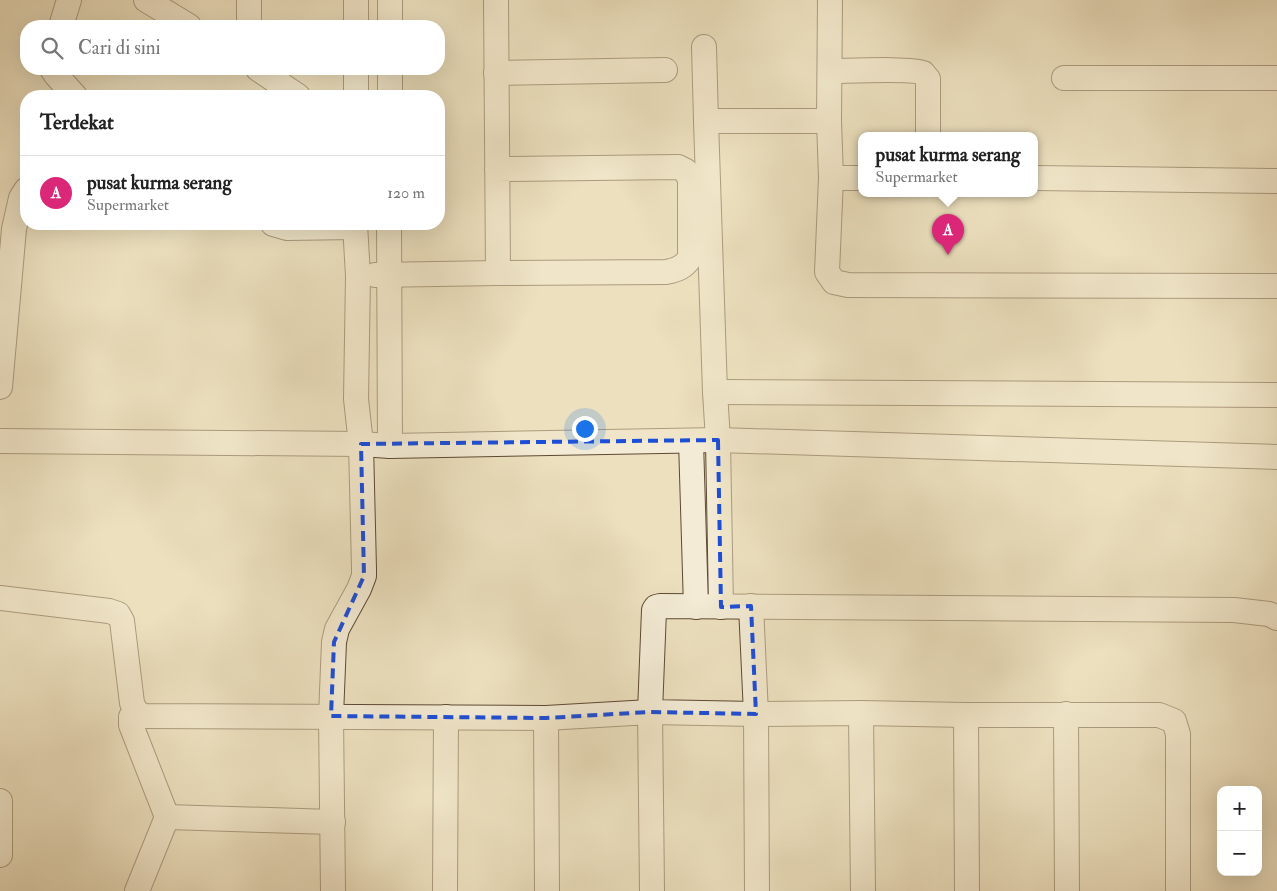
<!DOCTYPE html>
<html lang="id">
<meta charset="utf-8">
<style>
body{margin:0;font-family:"IM FELL Double Pica",serif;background:#f2f2f2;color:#222}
.controls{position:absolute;right:15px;bottom:15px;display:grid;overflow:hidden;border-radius:10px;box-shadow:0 5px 20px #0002}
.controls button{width:45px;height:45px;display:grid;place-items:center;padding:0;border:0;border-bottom:1px solid #e0e0e0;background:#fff;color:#222;font:25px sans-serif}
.you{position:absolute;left:584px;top:428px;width:18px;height:18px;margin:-12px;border:4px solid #fff;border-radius:50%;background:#1a73e8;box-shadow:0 0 0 8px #1a73e833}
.badge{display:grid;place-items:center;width:32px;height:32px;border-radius:50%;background:#db2777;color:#fff;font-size:16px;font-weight:700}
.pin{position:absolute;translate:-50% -41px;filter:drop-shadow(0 1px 2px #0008)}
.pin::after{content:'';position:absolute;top:26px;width:18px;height:15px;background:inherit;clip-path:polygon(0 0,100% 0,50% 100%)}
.popup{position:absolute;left:858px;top:132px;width:180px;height:65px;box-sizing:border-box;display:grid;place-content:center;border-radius:10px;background:#fff;filter:drop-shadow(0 1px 4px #0005);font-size:16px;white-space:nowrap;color:#767676}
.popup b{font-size:19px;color:#222}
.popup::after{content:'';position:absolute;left:50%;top:100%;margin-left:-10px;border:10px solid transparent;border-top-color:#fff}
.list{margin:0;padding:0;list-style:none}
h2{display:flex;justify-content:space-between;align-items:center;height:65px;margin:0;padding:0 20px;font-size:21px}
h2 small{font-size:16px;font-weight:400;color:#767676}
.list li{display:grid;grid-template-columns:32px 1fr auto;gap:15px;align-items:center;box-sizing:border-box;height:75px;padding:0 20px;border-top:1px solid #e0e0e0}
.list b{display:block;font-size:19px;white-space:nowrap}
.list p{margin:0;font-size:16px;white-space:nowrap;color:#767676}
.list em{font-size:16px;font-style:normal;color:#767676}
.icon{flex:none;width:28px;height:28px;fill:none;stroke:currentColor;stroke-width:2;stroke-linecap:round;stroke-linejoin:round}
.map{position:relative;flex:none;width:1277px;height:891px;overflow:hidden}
.search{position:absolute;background:#fff;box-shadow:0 5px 20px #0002;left:20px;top:20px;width:425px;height:55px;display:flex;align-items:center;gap:12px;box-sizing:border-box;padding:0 18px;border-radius:20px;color:#767676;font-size:19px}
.panel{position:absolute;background:#fff;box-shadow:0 5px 20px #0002;left:20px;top:90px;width:425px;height:140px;border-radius:20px}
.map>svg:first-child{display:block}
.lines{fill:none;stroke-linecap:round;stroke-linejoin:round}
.minor-casing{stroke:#5e4933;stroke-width:26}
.minor{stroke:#f3ebd5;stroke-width:24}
.marked{fill:none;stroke:#1d4ed8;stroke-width:4;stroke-dasharray:10 6;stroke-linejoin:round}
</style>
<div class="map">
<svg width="1277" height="891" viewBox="0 0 1277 891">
<rect width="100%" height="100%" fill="#ece0be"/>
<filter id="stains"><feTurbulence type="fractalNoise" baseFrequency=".004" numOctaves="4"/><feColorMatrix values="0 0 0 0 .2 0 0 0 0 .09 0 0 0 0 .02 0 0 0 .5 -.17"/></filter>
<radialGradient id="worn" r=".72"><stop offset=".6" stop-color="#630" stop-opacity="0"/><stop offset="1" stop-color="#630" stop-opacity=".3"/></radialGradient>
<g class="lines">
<defs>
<g id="minor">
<path d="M146 0 189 26"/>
<path d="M356 0V26"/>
<path d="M496 0 498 273 666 272C677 270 684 267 690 258V180L686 171 678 167 497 169"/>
<path d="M830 0 829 121 831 178 827 272 834 282 848 285 1277 286"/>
<path d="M61 26 69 0"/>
<path d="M249 26V0"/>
<path d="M390 26V0"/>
<path d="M704 47 706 121"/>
<path d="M52 69 56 75 75 96"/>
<path d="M258 69 298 96"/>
<path d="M356 69V96"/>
<path d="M830 71C846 71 913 68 923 73 925 75 926 77 928 79V136"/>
<path d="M496 73 665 70"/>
<path d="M1064 78H1277"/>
<path d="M390 96V69"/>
<path d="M831 178H862"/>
<path d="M1034 178 1277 181"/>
<path d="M273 224 287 228 355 227"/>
<path d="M389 224 390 446"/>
<path d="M375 275 498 273"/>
<path d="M0 387 14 229 21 198 26 190"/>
<path d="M715 392 1277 395"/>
<path d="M0 441 361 444 390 446 718 440 1277 457"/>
<path d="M691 441 696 607"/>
<path d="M0 598 109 611 118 614 122 621 132 703 136 712 144 716 546 718 650 712 652 891"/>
<path d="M751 606 756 714 757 891"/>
<path d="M721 607 718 440 715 392 706 121H829"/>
<path d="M136 712 131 717V725L167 817 137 891"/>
<path d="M861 713 863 891"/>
<path d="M1066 714 1067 891"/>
<path d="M966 715 967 891"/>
<path d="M546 718 547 891"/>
<path d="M0 801V855"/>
<path d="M167 817 333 822"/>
<path d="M333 891 331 716 334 642 337 629 359 589 364 576V569L361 444 356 399 358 276 355 224"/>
<path d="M445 891 446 717"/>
<path d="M1178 891V734L1174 721 1159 715H966L861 713 756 714 650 712 654 610 656 607 660 606 1234 610 1269 614 1277 618"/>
</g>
</defs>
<use href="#minor" class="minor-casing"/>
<use href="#minor" class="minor"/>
</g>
<path d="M0 0H1277V891H0ZM718 440 721 607 751 606 756 714 650 712 546 718 331 716 334 642 364 576 361 444Z" fill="#ece0be" fill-opacity=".55" fill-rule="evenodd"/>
<path class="marked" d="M718 440 721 607 751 606 756 714 650 712 546 718 331 716 334 642 364 576 361 444Z"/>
<rect width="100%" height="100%" filter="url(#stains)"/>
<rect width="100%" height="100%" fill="url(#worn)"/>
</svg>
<div class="controls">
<button>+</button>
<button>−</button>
</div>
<div class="you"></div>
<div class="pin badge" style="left:948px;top:255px">A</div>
<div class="popup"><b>pusat kurma serang</b>Supermarket</div>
<div class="search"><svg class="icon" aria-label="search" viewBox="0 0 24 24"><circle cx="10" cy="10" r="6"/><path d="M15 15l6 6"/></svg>Cari di sini</div>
<section class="panel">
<h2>Terdekat<small></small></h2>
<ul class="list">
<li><span class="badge">A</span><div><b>pusat kurma serang</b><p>Supermarket</p></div><em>120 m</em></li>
</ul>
</section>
</div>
